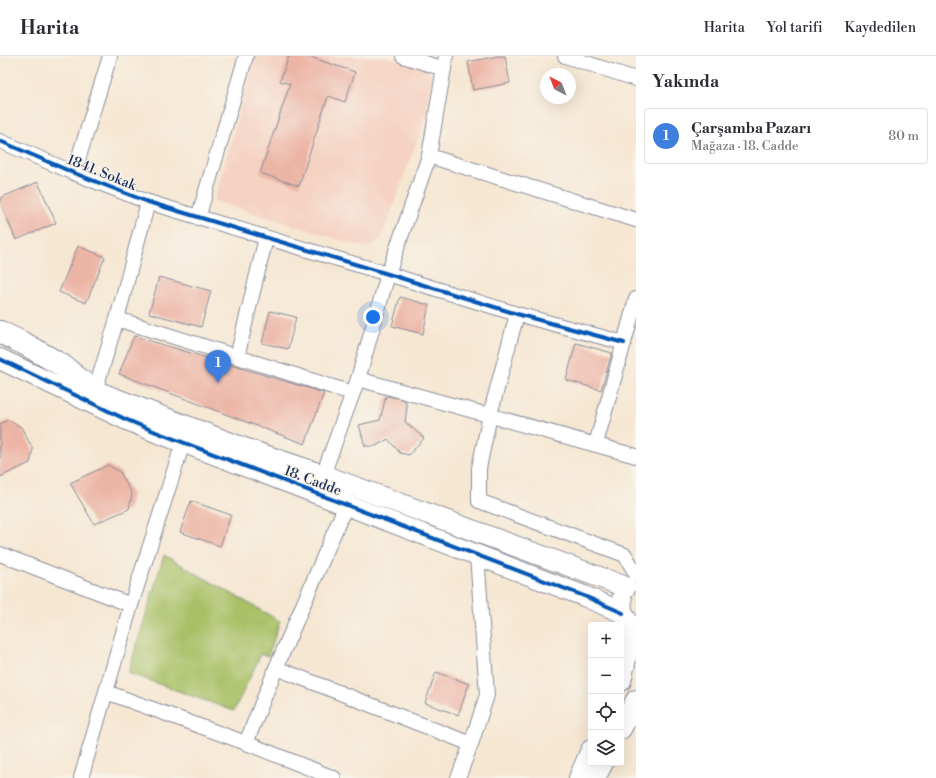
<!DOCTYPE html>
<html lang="tr">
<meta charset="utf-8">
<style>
body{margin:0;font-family:"Libre Bodoni",serif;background:#f2f2f3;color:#2b2b33}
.controls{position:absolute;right:12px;bottom:12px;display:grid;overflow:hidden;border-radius:4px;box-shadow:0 4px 16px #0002}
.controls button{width:36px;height:36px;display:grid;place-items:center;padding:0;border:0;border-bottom:1px solid #e1e1e2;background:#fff;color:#2b2b33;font:20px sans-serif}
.compass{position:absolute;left:540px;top:12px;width:36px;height:36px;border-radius:50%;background:#fff;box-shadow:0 4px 16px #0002;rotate:318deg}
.you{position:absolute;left:373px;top:261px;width:14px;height:14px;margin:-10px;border:3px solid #fff;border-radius:50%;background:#1a73e8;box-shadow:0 0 0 6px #1a73e833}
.badge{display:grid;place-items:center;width:26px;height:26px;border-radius:50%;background:#b5179e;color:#fff;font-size:13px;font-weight:700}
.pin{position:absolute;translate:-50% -33px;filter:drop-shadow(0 1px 2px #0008)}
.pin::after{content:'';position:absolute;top:21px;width:14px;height:12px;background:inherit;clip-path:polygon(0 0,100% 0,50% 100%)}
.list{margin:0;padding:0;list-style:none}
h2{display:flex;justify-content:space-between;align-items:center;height:52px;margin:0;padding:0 16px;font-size:17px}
h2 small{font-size:13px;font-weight:400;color:#7c7c81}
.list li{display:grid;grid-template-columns:26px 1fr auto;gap:12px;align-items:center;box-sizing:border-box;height:56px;margin:0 8px 8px;padding:0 8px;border:1px solid #e1e1e2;border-radius:4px}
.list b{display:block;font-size:15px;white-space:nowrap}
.list p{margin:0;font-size:13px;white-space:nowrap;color:#7c7c81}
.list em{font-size:13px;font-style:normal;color:#7c7c81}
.icon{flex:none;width:22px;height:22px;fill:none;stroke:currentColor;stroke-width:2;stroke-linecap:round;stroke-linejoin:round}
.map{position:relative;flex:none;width:636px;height:722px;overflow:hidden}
header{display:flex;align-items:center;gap:24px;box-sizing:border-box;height:56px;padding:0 20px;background:#fff;border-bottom:1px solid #e1e1e2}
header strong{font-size:19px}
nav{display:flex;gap:22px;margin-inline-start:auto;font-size:14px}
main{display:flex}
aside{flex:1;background:#fff}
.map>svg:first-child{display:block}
.built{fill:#f5d2c2}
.green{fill:#a9c066;stroke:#627862}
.building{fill:#ecb4a5}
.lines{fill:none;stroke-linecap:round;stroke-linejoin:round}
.street-casing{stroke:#888b98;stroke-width:16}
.secondary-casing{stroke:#888b98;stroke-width:22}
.primary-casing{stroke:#888b98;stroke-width:24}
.street{stroke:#fff;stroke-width:14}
.secondary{stroke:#fff;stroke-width:20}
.primary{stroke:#fff;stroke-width:22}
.cycleway-casing{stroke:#f7f3e8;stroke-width:6}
.cycleway{stroke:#0057b8;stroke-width:4}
.labels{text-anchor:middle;stroke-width:3;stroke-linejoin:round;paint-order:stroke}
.street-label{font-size:14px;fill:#1b2f5e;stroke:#f7f3e8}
</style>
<header>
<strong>Harita</strong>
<nav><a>Harita</a><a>Yol tarifi</a><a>Kaydedilen</a></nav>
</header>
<main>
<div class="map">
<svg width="636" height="722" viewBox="0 0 636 722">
<rect width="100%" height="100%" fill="#f7f3e8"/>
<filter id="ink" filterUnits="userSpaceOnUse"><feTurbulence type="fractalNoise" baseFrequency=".025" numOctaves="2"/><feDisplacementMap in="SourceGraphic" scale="8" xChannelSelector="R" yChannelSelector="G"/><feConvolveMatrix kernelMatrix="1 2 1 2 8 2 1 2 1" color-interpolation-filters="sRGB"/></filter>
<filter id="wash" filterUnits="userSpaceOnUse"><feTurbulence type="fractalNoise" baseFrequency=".012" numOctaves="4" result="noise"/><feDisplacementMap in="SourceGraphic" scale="16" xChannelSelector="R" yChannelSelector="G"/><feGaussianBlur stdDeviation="0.9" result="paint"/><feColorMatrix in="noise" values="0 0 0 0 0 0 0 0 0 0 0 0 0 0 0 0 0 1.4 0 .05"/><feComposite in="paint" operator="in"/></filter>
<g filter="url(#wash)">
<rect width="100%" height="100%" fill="#f6e7d3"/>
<path class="built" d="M255 0H385L426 12 432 21 427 57 381 183 367 192 214 145Z"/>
<path class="green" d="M164 499 280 565 268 600 261 598 234 655 128 617Z"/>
<g id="blocks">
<g class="building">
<path d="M289 0H307L355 16 345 46 328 40 299 130 260 117 290 28 280 25Z"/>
<path d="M498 0H505L510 27 473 34 468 6Z"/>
<path d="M38 126 56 167 16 184 0 146V142Z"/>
<path d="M78 190 105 201 86 247 59 236Z"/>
<path d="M159 221 211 235 201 271 149 257Z"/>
<path d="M400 241 429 249 423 278 392 270Z"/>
<path d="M270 255 296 261 288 293 262 287Z"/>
<path d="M134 280 324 337 305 388 119 318Z"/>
<path d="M576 287 612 297 601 334 566 324Z"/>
<path d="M386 340 404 343 407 351 405 366 424 382 409 399 400 397 388 383 376 390H365L359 369 380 364Z"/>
<path d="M8 364 21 371 33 393 30 407 0 421V368Z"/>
<path d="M108 409 120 416 132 438 129 453 94 468 70 427Z"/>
<path d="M191 445 231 459 220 490 180 476Z"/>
<path d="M436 616 469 628 458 659 425 647Z"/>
</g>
</g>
</g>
<g filter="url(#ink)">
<use href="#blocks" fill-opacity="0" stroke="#888b98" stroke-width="1"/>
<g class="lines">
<defs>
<g id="street">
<path d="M403 0 444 13"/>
<path d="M565 0 636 23"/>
<path d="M0 85 74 117 148 146 388 218 517 258 624 287"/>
<path d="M429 100 636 164"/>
<path d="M74 117 110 0"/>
<path d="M198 162 246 0"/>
<path d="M517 258 490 359 479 412V445L625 499 636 518"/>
<path d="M117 263 352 337"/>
<path d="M237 301 266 182"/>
<path d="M358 323 636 400"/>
<path d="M95 335 117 263 148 146"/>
<path d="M596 388 636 243"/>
<path d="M323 419 358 323 388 218 429 100 446 0"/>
<path d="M0 498 131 549"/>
<path d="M276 612 471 688"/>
<path d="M106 636 246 687 334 722"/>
<path d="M246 687 276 612 346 449"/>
<path d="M81 722 131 549 183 387"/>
<path d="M458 722 471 688 487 639 477 499"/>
</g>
<g id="secondary">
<path d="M0 303 125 363 156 376 584 540 623 557"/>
<path d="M83 330 244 392 323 419 626 531"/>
<path d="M622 544C620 556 626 567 636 572"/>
<path d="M621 625 633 571"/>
<path d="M621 673 636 644"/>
<path d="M579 722 591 694"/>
<path d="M595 722 603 707"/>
</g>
<path id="primary" d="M0 276 25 288 63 310 90 332"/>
</defs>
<use href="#street" class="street-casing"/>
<use href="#secondary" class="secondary-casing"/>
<use href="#primary" class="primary-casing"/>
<use href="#street" class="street"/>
<use href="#secondary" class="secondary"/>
<use href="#primary" class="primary"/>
<defs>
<g id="cycleway">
<path d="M0 85 74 117 148 146 388 218 517 258 624 287"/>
<path d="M0 303 125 363 156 376 584 540 623 557"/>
</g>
</defs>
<use href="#cycleway" class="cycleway-casing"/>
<use href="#cycleway" class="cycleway"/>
</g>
</g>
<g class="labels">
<g class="street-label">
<text transform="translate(102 116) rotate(22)" y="5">1841. Sokak</text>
<text transform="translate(313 424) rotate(21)" y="5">18. Cadde</text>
</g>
</g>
</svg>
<div class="controls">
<button>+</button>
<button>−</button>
<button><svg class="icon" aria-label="locate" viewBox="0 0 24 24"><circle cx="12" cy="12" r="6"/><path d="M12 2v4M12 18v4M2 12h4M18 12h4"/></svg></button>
<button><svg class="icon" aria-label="layers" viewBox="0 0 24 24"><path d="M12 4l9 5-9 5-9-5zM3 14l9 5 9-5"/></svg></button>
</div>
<svg class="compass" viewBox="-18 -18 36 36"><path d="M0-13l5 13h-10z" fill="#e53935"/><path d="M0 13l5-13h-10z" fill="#7c7c81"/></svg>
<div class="you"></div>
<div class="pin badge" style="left:218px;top:327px;background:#3f7fe0">1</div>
</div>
<aside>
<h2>Yakında<small></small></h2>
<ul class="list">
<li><span class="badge" style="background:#3f7fe0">1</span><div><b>Çarşamba Pazarı</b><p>Mağaza · 18. Cadde</p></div><em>80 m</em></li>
</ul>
</aside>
</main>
